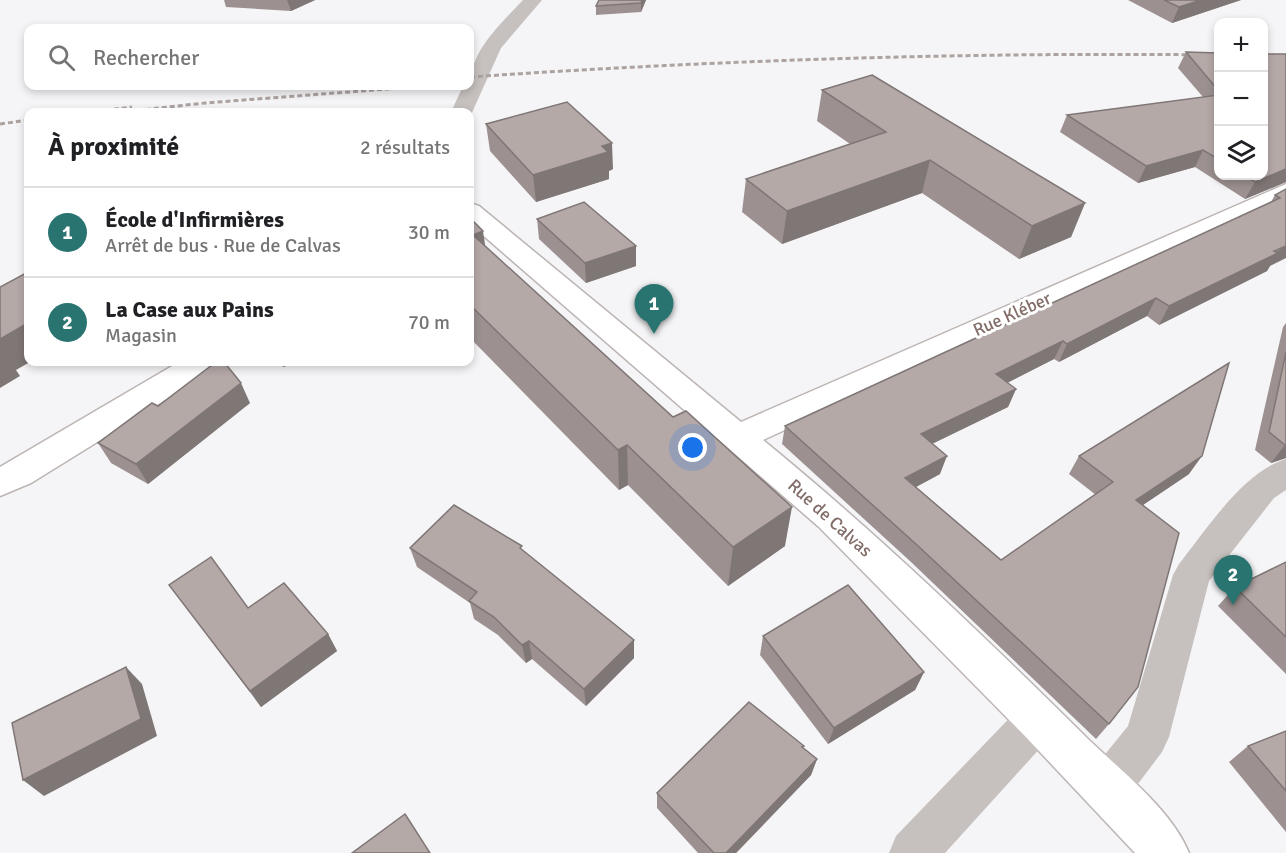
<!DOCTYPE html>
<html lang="fr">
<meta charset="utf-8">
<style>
body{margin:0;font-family:Signika,sans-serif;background:#f2f2f2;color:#202124}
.controls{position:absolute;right:18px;top:18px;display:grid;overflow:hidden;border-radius:12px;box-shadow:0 3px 9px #0003}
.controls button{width:54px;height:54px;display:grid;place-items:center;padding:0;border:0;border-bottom:2px solid #e0e0e0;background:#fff;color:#202124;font:30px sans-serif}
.you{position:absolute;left:693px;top:448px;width:21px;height:21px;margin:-15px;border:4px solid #fff;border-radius:50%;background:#1a73e8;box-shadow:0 0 0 9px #1a73e833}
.badge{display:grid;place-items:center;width:39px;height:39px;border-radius:50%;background:#297370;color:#fff;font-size:20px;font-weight:700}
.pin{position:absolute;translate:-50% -50px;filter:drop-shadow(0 2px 3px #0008)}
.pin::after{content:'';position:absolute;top:32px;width:21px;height:18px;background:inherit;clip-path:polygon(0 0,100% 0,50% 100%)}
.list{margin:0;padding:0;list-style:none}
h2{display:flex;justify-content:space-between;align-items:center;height:78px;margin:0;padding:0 24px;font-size:26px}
h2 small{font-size:20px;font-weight:400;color:#757577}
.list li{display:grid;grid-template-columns:39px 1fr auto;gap:18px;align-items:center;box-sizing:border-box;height:90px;padding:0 24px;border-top:2px solid #e0e0e0}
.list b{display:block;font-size:22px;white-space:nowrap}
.list p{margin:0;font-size:20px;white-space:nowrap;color:#757577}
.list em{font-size:20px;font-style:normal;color:#757577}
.icon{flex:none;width:33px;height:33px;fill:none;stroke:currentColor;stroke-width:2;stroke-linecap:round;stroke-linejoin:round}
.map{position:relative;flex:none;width:1286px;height:853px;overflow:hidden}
.search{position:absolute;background:#fff;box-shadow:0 3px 9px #0003;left:24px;top:24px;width:450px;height:66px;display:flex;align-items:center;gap:15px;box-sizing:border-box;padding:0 21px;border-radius:12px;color:#757577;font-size:22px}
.panel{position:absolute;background:#fff;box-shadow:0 3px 9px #0003;left:24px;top:108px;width:450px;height:258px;border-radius:12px}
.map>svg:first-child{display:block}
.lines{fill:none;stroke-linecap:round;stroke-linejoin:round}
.secondary-casing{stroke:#bcb5b3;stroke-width:3}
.street{fill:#c6c0be;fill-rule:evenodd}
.secondary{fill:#fff;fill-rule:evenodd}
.rail{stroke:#aca2a0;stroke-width:3;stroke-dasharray:5 3;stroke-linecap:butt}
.wall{fill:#9c9190}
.shaded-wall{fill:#7f7676}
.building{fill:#b5a9a8;stroke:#7f7676;stroke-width:1.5}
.labels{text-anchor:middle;stroke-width:6;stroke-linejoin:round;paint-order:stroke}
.street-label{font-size:18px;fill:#836d68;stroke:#fff}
</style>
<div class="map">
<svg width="1286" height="853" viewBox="0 0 1286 853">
<rect width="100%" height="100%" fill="#f5f5f7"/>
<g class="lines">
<defs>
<g id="secondary">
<path d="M1286 184V200L763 440C877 533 983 635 1087 738 1121 771 1171 809 1189 853H1135L1023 734 819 527 470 224V203L479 206 741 422Z"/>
<path d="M179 362H213L199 379 31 483 0 496V467Z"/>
</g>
</defs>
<use href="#secondary" class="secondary-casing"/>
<g class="street">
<path d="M523 0H542L501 48 470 117V112H451L463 86H470C470 50 501 24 523 0Z"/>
<path d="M1286 459V490L1274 498 1209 581 1169 737 1162 752 1122 805 1106 812 1090 805 1083 789 1090 773 1128 726 1173 575 1179 564C1207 529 1243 472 1286 459Z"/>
<path d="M1038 698 1053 704 1060 719 1053 734 945 853H889L896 836 1023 704Z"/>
</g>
<use href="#secondary" class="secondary"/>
<g class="rail">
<path d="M470 77C719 60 968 52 1218 55"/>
<path d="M90 112 132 107"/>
<path d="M122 112 205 103 427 86"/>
<path d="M0 124 28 120"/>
</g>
</g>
<g class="wall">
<path d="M224 0H315L291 11 226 7Z"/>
<path d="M599 0H646L641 12 596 15V6Z"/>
<path d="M1128 0H1241L1172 23Z"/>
<path d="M1186 52 1218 53V176H1263L1286 54V182L1245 199 1195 167 1138 183 1060 132 1067 115 1203 97 1178 68Z"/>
<path d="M822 90 1085 203 1071 237 1019 259 922 193 782 244 742 212 746 179 850 144 817 121Z"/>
<path d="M486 124 613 169 609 171V179L536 202 490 151Z"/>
<path d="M1286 189 1270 266 1267 271 1159 325 1147 316 1059 362 1054 359 1007 383 1016 389 1008 407 932 444 940 474 916 487 1001 560 1096 495 1069 474 1079 456 1189 474 1143 505 1109 724 1096 739 911 562 782 444 785 426 1271 202 1275 195Z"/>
<path d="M470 218 485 246 785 546 728 586 628 485 619 490 470 338Z"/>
<path d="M537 219 636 266 586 283 539 239Z"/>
<path d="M1286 323V458L1271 463 1255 450 1283 327Z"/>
<path d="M272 362H291L284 367Z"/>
<path d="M250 403 148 484 111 463 98 443 158 406Z"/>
<path d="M410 548 522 550 634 640V658L586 706 532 659 526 663 498 635 474 619 470 603 417 567Z"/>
<path d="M1286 562V674L1218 606 1235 587Z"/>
<path d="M169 585 248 608 328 634 337 651 261 707Z"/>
<path d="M763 636 924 672 915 690 828 744 760 655Z"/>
<path d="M1286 731V832L1229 762 1248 746Z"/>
<path d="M804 748 817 759 811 775 736 853H698L657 808V793Z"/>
</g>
<g class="shaded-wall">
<path d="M287 0H315L291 11Z"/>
<path d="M642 0H646L641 12V3Z"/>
<path d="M1201 0H1241L1172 23 1179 7Z"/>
<path d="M612 143 613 169 609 171V179L536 202 533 175 602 146Z"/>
<path d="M1203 150 1195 167 1138 183 1146 166Z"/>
<path d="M930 160 922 193 782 244 787 211Z"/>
<path d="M1286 169V182L1245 199 1255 182Z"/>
<path d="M1085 203 1071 237 1019 259 1032 226Z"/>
<path d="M483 231 489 271 473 235Z"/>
<path d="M636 246V266L586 283 585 263Z"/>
<path d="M1286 246V258L1270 266 1267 271 1159 325 1169 306Z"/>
<path d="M1156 298 1147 316 1059 362 1067 344Z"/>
<path d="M28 323V362H30L16 370 20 376 0 388V339Z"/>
<path d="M1063 341 1054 359 989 392 996 374Z"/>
<path d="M282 362H291L284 367Z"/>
<path d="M241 383 250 403 148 484 136 464Z"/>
<path d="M1016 389 1008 407 915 452 921 434Z"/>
<path d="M627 445 628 485 619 490 618 450Z"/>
<path d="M1286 445V458L1271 463 1285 445Z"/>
<path d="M947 456 940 474 899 496 905 478Z"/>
<path d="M1202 456 1189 474 1125 517 1136 500Z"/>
<path d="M792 507 785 546 728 586 733 547Z"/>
<path d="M328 634 337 651 261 707 250 691Z"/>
<path d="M634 640V658L586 706 584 689Z"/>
<path d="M529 641 532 659 526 663 522 645Z"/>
<path d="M126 667 142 684 157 736 44 796 23 780Z"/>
<path d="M924 672 915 690 828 744 834 728Z"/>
<path d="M817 759 811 775 736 853H726Z"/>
</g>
<g class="building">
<path d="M599 0H642L641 3 596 6Z"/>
<path d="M1164 0H1201L1179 7Z"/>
<path d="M1186 52 1218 53V90Z"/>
<path d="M1263 54H1286V169L1255 182 1245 176H1263Z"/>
<path d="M872 75 1085 203 1032 226 930 160 787 211 746 179 886 132 822 90Z"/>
<path d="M1218 95V159L1203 150 1146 166 1067 115Z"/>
<path d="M567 102 612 143 602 146 608 152 533 175 486 124Z"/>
<path d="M1286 189V246L1274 251 1278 253 1169 306 1156 298 1067 344 1063 341 996 374 1016 389 921 434 947 456 905 478 1001 560 1113 482 1079 456 1229 363 1202 456 1136 500 1179 533 1138 687 1109 724 917 545 785 426 1280 198 1275 195Z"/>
<path d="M584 202 636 246 585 263 537 219Z"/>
<path d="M470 218 483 231 473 235 673 417 686 411 792 507 733 547 627 445 618 450 470 305Z"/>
<path d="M28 272V323L0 339V287Z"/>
<path d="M1286 352V445H1285L1269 432Z"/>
<path d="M216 362H224L241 383 136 464 98 443 152 403 158 406Z"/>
<path d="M454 505 522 546 520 548 634 640 584 689 529 641 522 645 494 617 469 601 477 592 410 548Z"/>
<path d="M211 557 248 608 284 583 328 634 250 691 169 585Z"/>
<path d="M1286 562V637L1235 587Z"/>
<path d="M848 585 924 672 834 728 763 636Z"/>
<path d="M126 667 141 719 23 780 12 723Z"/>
<path d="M749 702 804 746 802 747 817 759 726 853H714L657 793Z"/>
<path d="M1286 731V791L1248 746Z"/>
<path d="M405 814 430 853H352Z"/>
</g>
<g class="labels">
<g class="street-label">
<text transform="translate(1012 314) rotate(-24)" y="6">Rue Kléber</text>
<text transform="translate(830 518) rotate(42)" y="6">Rue de Calvas</text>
</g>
</g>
</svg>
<div class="controls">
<button>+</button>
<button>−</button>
<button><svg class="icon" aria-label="layers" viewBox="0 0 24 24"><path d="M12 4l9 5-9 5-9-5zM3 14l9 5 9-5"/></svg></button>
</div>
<div class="you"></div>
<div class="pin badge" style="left:654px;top:334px">1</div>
<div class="pin badge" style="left:1233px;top:605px">2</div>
<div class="search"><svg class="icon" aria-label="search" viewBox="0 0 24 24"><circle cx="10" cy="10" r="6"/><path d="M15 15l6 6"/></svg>Rechercher</div>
<section class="panel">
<h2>À proximité<small>2 résultats</small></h2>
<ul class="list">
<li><span class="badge">1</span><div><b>École d'Infirmières</b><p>Arrêt de bus · Rue de Calvas</p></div><em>30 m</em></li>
<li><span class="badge">2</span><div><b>La Case aux Pains</b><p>Magasin</p></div><em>70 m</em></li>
</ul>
</section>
</div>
